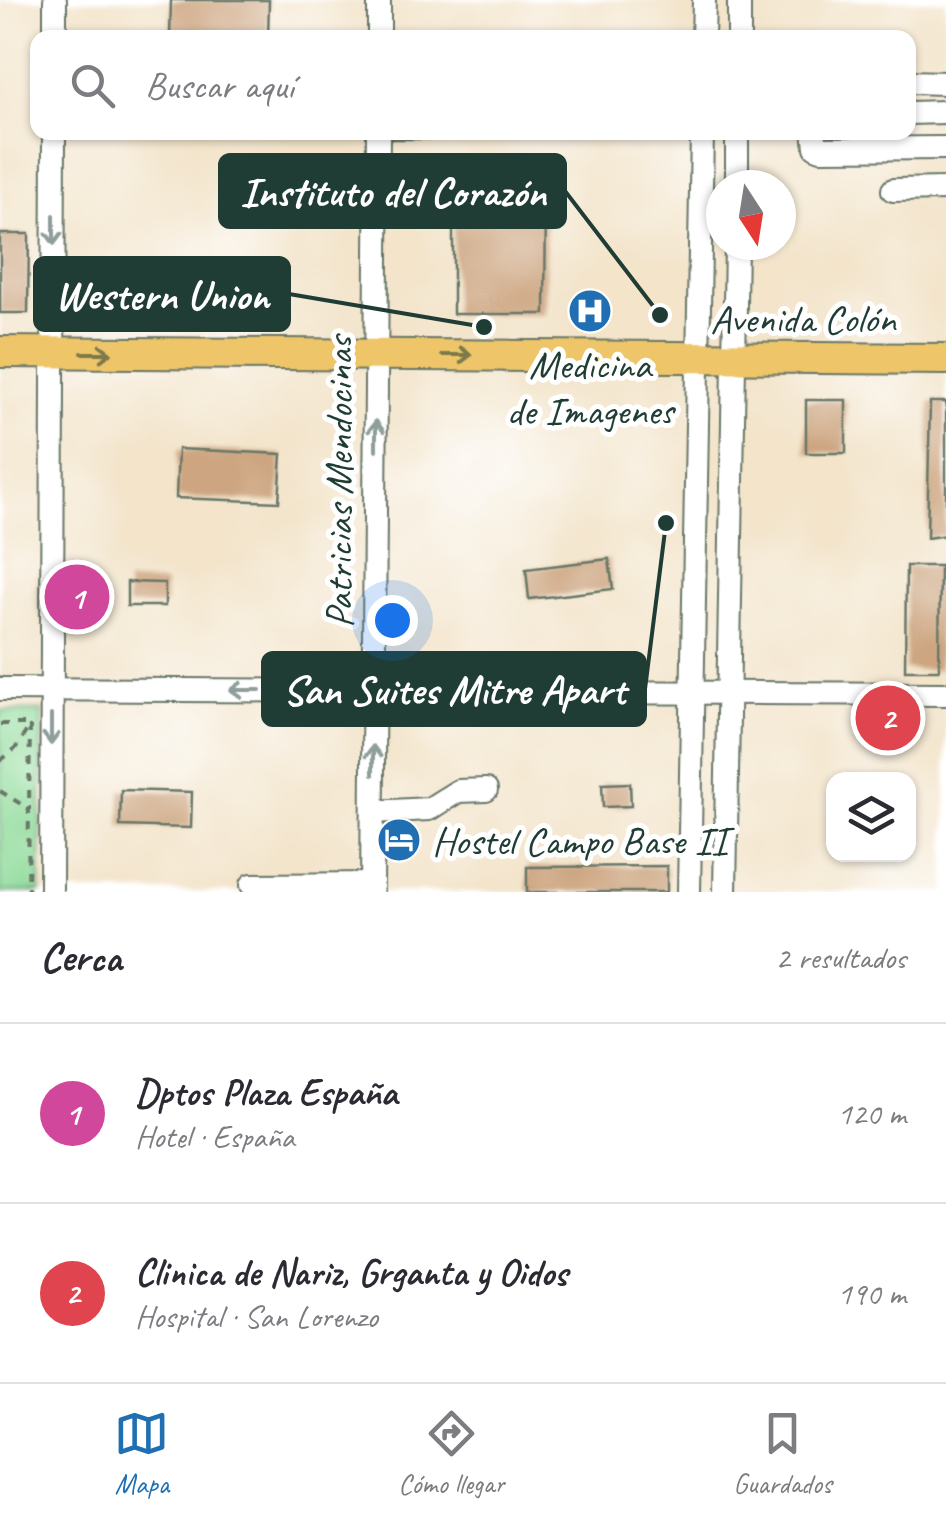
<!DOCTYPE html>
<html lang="es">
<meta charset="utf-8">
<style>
body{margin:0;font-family:Caveat,sans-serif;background:#f7f7f7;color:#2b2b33}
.controls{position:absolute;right:30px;bottom:30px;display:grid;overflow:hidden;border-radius:20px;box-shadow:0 2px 8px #0004}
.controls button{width:90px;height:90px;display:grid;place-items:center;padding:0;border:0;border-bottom:2px solid #e1e1e2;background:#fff;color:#2b2b33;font:50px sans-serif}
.compass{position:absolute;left:706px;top:170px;width:90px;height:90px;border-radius:50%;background:#fff;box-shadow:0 2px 8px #0004;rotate:168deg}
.you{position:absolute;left:392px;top:620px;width:35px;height:35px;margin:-25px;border:8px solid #fff;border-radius:50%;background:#1a73e8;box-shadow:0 0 0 15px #1a73e833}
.badge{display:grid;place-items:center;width:65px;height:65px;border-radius:50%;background:#1f6fb2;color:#fff;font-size:32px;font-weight:700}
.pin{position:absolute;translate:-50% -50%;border:5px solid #fff;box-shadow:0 2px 10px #0006}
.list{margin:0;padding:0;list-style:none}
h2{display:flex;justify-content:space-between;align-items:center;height:130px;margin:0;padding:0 40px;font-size:42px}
h2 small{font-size:32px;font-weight:400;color:#7c7c81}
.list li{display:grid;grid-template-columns:65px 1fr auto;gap:30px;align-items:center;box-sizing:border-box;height:180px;padding:0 40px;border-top:2px solid #e1e1e2}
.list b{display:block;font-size:38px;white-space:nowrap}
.list p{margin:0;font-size:32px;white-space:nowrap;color:#7c7c81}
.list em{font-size:32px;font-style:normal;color:#7c7c81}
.icon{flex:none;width:55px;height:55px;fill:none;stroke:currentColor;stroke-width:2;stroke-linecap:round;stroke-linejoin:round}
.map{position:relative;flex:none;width:946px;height:892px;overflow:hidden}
.search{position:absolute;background:#fff;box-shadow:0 2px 8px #0004;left:30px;right:30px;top:30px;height:110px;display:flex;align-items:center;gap:25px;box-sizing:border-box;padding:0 35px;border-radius:20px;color:#7c7c81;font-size:38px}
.sheet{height:490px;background:#fff}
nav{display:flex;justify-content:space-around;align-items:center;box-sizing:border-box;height:140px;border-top:2px solid #e1e1e2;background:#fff;font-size:28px;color:#7c7c81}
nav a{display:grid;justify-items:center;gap:5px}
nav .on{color:#1f6fb2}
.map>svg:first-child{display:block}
.green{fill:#8dda98;stroke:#568c66;stroke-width:2.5}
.building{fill:#cda681}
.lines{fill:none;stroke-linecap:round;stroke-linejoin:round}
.minor-casing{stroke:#697768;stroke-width:26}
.major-casing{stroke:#697768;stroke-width:34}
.path{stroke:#697768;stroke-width:4;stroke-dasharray:8 8;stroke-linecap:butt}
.minor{stroke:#fff;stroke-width:22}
.major{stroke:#eec569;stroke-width:30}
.oneway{stroke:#8f9e9a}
.oneway2{stroke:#7c7a4c}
.labels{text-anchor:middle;stroke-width:10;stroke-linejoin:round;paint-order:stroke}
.street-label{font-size:40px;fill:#1f3d34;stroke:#fff}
.poi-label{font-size:40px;fill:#1f3d34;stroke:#fff}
.leader{fill:none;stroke:#1f3d34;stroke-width:4}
.callout-dot{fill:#1f3d34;stroke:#fff;stroke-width:4}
.callout{fill:#1f3d34;stroke:#1f3d34;stroke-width:4}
.callout-label{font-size:42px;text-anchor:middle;font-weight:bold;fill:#fff}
</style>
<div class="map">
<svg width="946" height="892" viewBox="0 0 946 892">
<rect width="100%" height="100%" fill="#fff"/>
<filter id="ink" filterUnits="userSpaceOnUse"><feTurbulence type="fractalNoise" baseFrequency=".01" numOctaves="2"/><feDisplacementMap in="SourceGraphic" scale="20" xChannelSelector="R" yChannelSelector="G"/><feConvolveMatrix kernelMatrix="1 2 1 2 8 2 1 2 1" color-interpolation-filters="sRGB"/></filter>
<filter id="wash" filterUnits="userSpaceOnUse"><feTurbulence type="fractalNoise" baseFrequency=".0048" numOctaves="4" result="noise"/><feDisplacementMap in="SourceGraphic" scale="40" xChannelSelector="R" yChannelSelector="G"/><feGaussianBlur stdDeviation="2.25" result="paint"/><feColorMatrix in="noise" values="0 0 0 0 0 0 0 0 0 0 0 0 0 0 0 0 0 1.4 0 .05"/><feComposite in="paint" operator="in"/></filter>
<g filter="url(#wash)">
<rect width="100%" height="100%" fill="#f3e4ca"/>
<path class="green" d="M0 711H42L40 892H0Z"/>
<g id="blocks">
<g class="building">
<path d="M171 0H269L268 38H170Z"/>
<path d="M392 132H433L432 139H392Z"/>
<path d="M453 191H546L545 314H453Z"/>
<path d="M0 234H29L28 313H0Z"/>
<rect x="806" y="400" width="40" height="53"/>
<path d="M930 402H946V535L927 538Z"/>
<path d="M178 449 282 454 279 502 176 498Z"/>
<path d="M609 559 613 589 529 599 526 569Z"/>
<path d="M906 566H940L939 670H905Z"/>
<path d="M127 582 165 583V606H127Z"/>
<path d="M630 783 631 806 603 807 602 784Z"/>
<path d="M121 790 192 792 191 828 120 826Z"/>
<path d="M667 866V892H527V867Z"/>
</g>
</g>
</g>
<g filter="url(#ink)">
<use href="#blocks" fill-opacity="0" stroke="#697768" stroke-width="2.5"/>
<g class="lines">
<defs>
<g id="minor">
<path d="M55 38V0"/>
<path d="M379 38V0"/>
<path d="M703 38 704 0"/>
<path d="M739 38V0"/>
<path d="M908 82 946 83"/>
<path d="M908 113 946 112"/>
<path d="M814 132 816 147 821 149 946 148"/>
<path d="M737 185V132"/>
<path d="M893 190 946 189"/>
<path d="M0 689 946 694"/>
<path d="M373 812 429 809 458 791 486 790"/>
<path d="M252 885 372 884"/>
<path d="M51 892 54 132"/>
<path d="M372 892 378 132"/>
<path d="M689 892 702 132"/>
<path d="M725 892 736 245"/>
</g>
<path id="major" d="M0 352 946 359"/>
</defs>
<use href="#minor" class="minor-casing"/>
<use href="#major" class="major-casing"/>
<g class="path">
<path d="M0 724H30L28 892"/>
<path d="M0 761 15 749 29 727"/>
<path d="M0 791 29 809"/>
</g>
<use href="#minor" class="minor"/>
<use href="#major" class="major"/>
</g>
<defs><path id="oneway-shaft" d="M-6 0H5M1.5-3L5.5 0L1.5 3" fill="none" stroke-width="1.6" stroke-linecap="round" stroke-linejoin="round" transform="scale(2.5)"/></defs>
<g class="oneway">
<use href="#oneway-shaft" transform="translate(54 230) rotate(90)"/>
<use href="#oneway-shaft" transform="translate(376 435) rotate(-90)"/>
<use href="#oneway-shaft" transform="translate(245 690) rotate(-180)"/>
<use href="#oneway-shaft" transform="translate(51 730) rotate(90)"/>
<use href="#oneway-shaft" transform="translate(373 760) rotate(-90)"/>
</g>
<g class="oneway2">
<use href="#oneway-shaft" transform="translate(97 353)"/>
<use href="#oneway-shaft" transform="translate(457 355)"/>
</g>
</g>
<defs>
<symbol id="hospital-disc" viewBox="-11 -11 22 22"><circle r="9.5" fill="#1f6fb2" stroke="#fff"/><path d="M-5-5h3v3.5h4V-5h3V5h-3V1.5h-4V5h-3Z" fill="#fff"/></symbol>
<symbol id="hotel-disc" viewBox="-11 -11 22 22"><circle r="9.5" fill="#1f6fb2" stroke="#fff"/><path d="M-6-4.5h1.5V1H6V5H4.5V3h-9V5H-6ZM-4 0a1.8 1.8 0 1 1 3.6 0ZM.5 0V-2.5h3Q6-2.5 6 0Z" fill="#fff"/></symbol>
</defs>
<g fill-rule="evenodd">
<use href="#hospital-disc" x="565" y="286" width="50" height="50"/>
<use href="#hotel-disc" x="374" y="815" width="50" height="50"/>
</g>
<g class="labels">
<g class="street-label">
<text x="803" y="332">Avenida Colón</text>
<text transform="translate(338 482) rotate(-90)" y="14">Patricias Mendocinas</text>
</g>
<g class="poi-label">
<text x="590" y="378">Medicina<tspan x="590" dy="46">de Imagenes</tspan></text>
<text x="432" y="854" text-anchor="start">Hostel Campo Base II</text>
</g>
</g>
<path class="leader" d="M660 315L565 191M484 327L289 294M666 523L645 689"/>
<g class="callout-dot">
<circle cx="660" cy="315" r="10"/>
<circle cx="484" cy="327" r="10"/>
<circle cx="666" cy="523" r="10"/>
</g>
<g class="callout">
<rect x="220" y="155" width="345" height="72" rx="10"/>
<rect x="35" y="258" width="254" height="72" rx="10"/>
<rect x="263" y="653" width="382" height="72" rx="10"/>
</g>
<g class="callout-label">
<text x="393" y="206">Instituto del Corazón</text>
<text x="162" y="309">Western Union</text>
<text x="454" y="704">San Suites Mitre Apart</text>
</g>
</svg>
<div class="controls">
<button><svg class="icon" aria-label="layers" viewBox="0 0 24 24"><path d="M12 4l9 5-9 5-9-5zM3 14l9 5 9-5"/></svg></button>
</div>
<svg class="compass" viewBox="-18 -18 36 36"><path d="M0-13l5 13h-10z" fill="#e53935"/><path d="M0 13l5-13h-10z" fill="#7c7c81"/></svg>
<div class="you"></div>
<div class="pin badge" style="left:77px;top:597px;background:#d1479c">1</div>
<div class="pin badge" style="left:888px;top:718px;background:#e0444e">2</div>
<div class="search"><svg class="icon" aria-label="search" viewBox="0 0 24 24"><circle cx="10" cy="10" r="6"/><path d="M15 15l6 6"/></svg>Buscar aquí</div>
</div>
<section class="sheet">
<h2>Cerca<small>2 resultados</small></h2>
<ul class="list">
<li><span class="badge" style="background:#d1479c">1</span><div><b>Dptos Plaza España</b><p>Hotel · España</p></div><em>120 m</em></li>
<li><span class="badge" style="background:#e0444e">2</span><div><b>Clinica de Nariz, Grganta y Oidos</b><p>Hospital · San Lorenzo</p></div><em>190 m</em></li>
</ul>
</section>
<nav>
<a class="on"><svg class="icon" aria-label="map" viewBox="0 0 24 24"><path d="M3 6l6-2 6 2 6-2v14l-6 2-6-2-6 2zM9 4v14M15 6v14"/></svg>Mapa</a>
<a><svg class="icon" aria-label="directions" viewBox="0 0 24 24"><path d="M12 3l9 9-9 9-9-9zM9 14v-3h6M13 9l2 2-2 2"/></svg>Cómo llegar</a>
<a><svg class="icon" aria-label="saved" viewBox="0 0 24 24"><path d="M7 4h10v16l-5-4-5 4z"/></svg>Guardados</a>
</nav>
